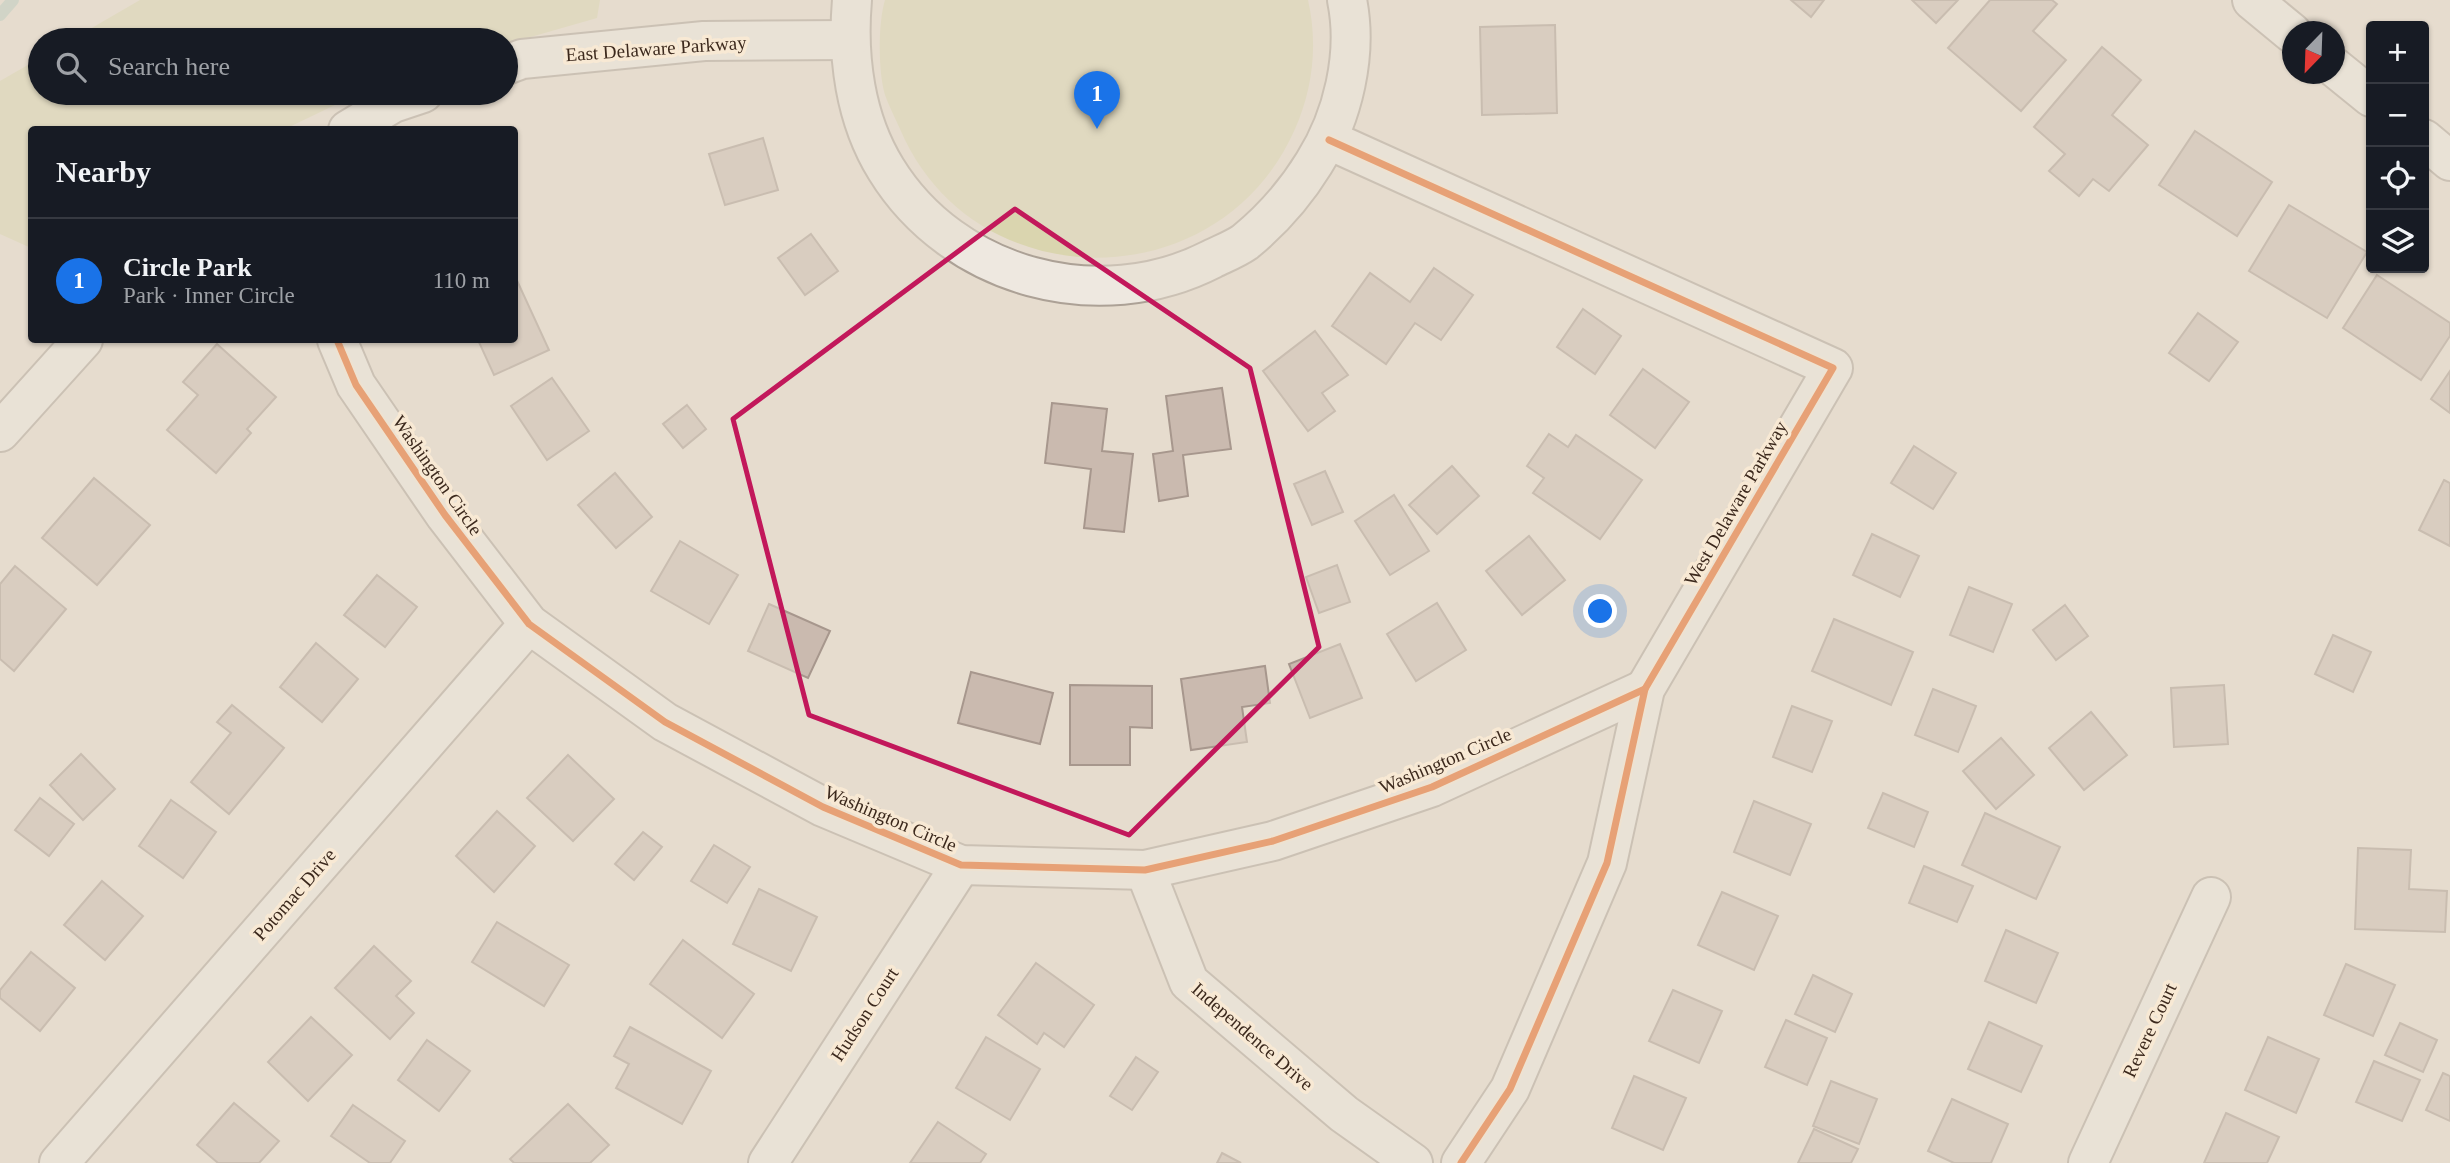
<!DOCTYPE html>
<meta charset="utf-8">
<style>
body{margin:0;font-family:Georgia,serif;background:#20242c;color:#f1f3f6}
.controls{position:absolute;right:21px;top:21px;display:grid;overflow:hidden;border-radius:7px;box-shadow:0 2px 5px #0004}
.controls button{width:63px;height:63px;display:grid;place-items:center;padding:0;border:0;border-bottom:2px solid #363941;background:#171b24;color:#f1f3f6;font:35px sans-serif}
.compass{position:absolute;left:2282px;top:21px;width:63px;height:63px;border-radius:50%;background:#171b24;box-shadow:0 2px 5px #0004;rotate:203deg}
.you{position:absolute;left:1601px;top:612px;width:24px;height:24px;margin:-18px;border:5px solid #fff;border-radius:50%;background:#1a73e8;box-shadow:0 0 0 10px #1a73e833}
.badge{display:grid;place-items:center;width:46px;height:46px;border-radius:50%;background:#1a73e8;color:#fff;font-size:23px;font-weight:700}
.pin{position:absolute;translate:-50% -58px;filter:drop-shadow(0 2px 4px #0008)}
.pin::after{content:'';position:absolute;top:37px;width:24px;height:21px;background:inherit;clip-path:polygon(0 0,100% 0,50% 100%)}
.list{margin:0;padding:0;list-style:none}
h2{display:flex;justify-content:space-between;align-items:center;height:91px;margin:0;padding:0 28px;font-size:30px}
h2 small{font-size:23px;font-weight:400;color:#9ea1a6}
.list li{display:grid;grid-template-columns:46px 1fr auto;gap:21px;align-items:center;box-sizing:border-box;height:126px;padding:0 28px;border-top:2px solid #363941}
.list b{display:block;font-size:26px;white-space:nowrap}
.list p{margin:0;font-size:23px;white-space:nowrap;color:#9ea1a6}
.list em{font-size:23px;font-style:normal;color:#9ea1a6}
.icon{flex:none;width:38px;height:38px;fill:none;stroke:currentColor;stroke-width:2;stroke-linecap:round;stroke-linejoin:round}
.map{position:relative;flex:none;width:2450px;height:1163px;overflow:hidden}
.search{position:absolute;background:#171b24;box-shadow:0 2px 5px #0004;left:28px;top:28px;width:490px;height:77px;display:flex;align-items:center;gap:18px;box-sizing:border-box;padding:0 24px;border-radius:38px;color:#9ea1a6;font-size:26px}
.panel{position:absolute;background:#171b24;box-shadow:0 2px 5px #0004;left:28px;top:126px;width:490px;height:217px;border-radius:7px}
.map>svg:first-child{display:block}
.green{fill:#dad5af}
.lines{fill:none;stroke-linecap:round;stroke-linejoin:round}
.stream{stroke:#b9cbbf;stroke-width:12}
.building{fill:#cabaaf;stroke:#a7978d;stroke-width:2}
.street-casing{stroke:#aca196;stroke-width:42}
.street{stroke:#eee8e0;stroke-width:38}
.cycleway-casing{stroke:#f8e9d4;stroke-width:11}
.cycleway{stroke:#e8590c;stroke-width:7}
.marked{fill:none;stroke:#c2185b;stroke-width:5;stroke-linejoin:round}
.labels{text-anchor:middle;stroke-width:7;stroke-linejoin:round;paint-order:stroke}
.street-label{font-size:19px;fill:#3c291d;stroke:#f8e9d4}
</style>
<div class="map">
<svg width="2450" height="1163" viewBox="0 0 2450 1163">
<rect width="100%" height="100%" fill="#e6dcce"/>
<g class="green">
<path d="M140 0H600L597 18 506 44V40H71Z"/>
<path d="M885 0H1308C1318 44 1313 88 1295 129 1220 300 973 301 900 129 895 118 889 106 885 95 878 71 878 23 885 0Z"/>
<path d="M40 58V93H360L285 129 32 130 31 248 0 234V81Z"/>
</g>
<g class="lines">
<path class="stream" d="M0 15 13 0"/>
</g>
<g class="building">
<path d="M1791 0H1824L1811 17Z"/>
<path d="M1912 0H1958L1936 23Z"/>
<path d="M1990 0H2052L2057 4 2033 31 2066 60 2021 111 1948 48Z"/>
<path d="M1555 25 1557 113 1482 115 1480 27Z"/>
<path d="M2102 47 2141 80 2112 115 2148 145 2109 191 2093 179 2079 196 2049 171 2065 154 2034 127Z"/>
<path d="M2195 131 2272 182 2237 236 2159 185Z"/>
<path d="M763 138 778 190 725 205 709 154Z"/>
<path d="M2289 205 2367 252 2327 318 2249 271Z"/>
<path d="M811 234 838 271 805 295 778 258Z"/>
<path d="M1434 268 1473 295 1441 340 1415 323 1386 364 1332 326 1370 273 1410 302Z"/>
<path d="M514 274 549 350 494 375 478 340H514Z"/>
<path d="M2377 275 2450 323V336L2421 380 2343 328Z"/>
<path d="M1583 309 1621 336 1595 374 1557 347Z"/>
<path d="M2198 313 2238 342 2209 381 2169 353Z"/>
<path d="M1315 331 1348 375 1322 393 1335 411 1308 431 1263 371Z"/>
<path d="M217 344 276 397 247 429 251 433 216 473 167 430 198 395 183 382Z"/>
<path d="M1643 369 1689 402 1655 448 1610 415Z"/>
<path d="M2450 371V413L2431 399Z"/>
<path d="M552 378 589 431 547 460 511 406Z"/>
<path d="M1222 388 1231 449 1183 455 1188 496 1159 501 1153 454 1173 451 1166 396Z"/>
<path d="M1052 403 1107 409 1102 451 1133 454 1124 532 1084 528 1091 469 1045 463Z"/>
<path d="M687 405 706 429 683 448 663 424Z"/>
<path d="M1549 434 1568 447 1576 435 1642 480 1600 539 1533 493 1544 478 1527 466Z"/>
<path d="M1914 446 1956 473 1933 509 1891 483Z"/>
<path d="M1452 466 1479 496 1437 534 1409 505Z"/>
<path d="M1325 471 1343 512 1312 525 1294 484Z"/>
<path d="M615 473 652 517 616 548 578 505Z"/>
<path d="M94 478 150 525 97 585 42 538Z"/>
<path d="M2444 480 2450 483V546L2419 530Z"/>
<path d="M1394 495 1429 551 1390 575 1355 521Z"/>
<path d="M1872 534 1919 556 1900 597 1853 575Z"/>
<path d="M1529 536 1565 580 1522 615 1486 571Z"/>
<path d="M680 541 738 575 709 624 651 591Z"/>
<path d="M1337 565 1350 602 1319 613 1306 577Z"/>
<path d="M15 566 66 609 14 671 0 659V584Z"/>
<path d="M377 575 417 607 385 647 344 615Z"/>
<path d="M1969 587 2012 604 1993 652 1950 635Z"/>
<path d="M1437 603 1466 650 1416 681 1387 634Z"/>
<path d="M769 604 830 631 808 678 748 651Z"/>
<path d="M2065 605 2088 636 2056 660 2033 630Z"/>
<path d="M1834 619 1913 652 1891 705 1812 671Z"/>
<path d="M2333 635 2371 652 2353 692 2315 674Z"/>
<path d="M316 643 358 679 322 722 280 687Z"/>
<path d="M1340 644 1362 698 1310 718 1289 664Z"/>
<path d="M1265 666 1270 703 1242 707 1247 742 1191 750 1181 679Z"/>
<path d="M971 672 1053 693 1040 744 958 723Z"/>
<path d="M1070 685 1152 686V728L1130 727V765H1070Z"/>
<path d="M2224 685 2228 744 2174 747 2171 688Z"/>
<path d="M1933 689 1976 706 1958 752 1915 735Z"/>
<path d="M232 705 284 748 229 814 191 782 231 733 217 722Z"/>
<path d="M1792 706 1832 721 1812 772 1773 757Z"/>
<path d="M2091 712 2127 755 2084 790 2049 748Z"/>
<path d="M2001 738 2034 775 1996 809 1963 771Z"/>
<path d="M81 754 115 789 83 820 50 785Z"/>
<path d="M568 755 614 799 573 841 527 798Z"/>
<path d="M1883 793 1928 812 1914 847 1868 828Z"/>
<path d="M40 798 74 824 49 856 15 830Z"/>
<path d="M171 800 216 832 183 878 139 846Z"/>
<path d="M1754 801 1811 824 1790 875 1734 852Z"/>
<path d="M497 811 535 846 494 892 456 856Z"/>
<path d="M1985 813 2060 847 2036 899 1962 865Z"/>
<path d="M643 832 662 847 634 880 615 864Z"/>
<path d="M714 845 750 867 727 903 691 881Z"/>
<path d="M2358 848 2411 850 2409 889 2447 891 2445 932 2355 929Z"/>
<path d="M1924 866 1973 886 1957 922 1909 903Z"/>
<path d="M102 881 143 916 105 960 64 925Z"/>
<path d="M759 889 817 917 791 971 733 944Z"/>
<path d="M1722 892 1778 916 1754 970 1698 945Z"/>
<path d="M497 922 569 965 544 1006 472 962Z"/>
<path d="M2006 930 2058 953 2036 1003 1985 981Z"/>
<path d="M683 940 754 994 722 1038 650 984Z"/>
<path d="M374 946 411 981 396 996 414 1013 390 1039 335 988Z"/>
<path d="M31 952 75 988 40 1031 0 998V990Z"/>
<path d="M1036 963 1094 1005 1064 1047 1044 1033 1037 1044 998 1015Z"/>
<path d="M2346 964 2395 985 2373 1036 2324 1015Z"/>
<path d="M1813 975 1852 994 1835 1032 1795 1014Z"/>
<path d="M1673 990 1722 1011 1699 1063 1649 1041Z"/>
<path d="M311 1017 352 1055 308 1101 268 1062Z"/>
<path d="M1786 1020 1827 1038 1807 1085 1765 1067Z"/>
<path d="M1989 1022 2042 1046 2021 1092 1968 1069Z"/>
<path d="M2400 1023 2437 1040 2423 1072 2385 1055Z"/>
<path d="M630 1027 711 1071 682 1124 616 1088 629 1064 614 1056Z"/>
<path d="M986 1037 1040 1069 1010 1120 956 1088Z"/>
<path d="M2268 1037 2319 1059 2296 1113 2245 1090Z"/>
<path d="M427 1040 470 1071 439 1111 398 1080Z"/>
<path d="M1136 1057 1158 1072 1132 1110 1110 1096Z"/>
<path d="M2374 1061 2420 1080 2402 1121 2356 1102Z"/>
<path d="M2443 1073 2450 1076V1121L2426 1110Z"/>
<path d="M1634 1076 1686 1098 1663 1150 1612 1128Z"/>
<path d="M1831 1081 1877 1099 1859 1144 1813 1126Z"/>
<path d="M1952 1099 2008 1124 1991 1163H1954L1928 1151Z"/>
<path d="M234 1103 279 1141 259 1163H218L197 1145Z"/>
<path d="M568 1104 609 1145 590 1163H514L510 1159Z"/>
<path d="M353 1105 405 1141 390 1163H370L331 1136Z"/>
<path d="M2226 1113 2279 1137 2267 1163H2204Z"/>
<path d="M938 1122 986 1154 980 1163H910Z"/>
<path d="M1814 1129 1858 1149 1851 1163H1798Z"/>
<path d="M1222 1153 1241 1163H1217Z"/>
</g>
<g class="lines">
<defs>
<g id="street">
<path d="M852 0C847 57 855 119 886 169 953 278 1099 317 1212 259 1222 254 1235 249 1245 242 1273 219 1295 194 1314 163 1343 117 1358 54 1347 0"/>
<path d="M2252 0 2292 33"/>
<path d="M506 65 522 59 704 41 849 40"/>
<path d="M2334 67 2371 97"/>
<path d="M348 130 393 103 423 93"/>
<path d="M2424 139 2450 161"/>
<path d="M1329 140 1833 368 1645 689 1607 863 1510 1089 1461 1163"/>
<path d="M337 340 356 385 445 515 529 624 665 722 823 807 961 865 1145 870 1273 841 1432 787 1645 689"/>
<path d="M0 432 83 340"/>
<path d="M1145 870 1189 982 1344 1114 1413 1163"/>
<path d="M59 1163 529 624"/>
<path d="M768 1163 961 865"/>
<path d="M2088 1163 2211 897"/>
</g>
</defs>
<use href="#street" class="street-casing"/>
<use href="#street" class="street"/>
<defs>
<g id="cycleway">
<path d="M1329 140 1833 368 1645 689 1607 863 1510 1089 1461 1163"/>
<path d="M337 340 356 385 445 515 529 624 665 722 823 807 961 865 1145 870 1273 841 1432 787 1645 689"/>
</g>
</defs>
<use href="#cycleway" class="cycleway-casing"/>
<use href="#cycleway" class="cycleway"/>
</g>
<path d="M0 0H2450V1163H0ZM1015 209 1250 368 1319 647 1129 835 809 715 733 419Z" fill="#e6dcce" fill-opacity=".55" fill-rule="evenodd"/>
<path class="marked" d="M1015 209 1250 368 1319 647 1129 835 809 715 733 419Z"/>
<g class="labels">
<g class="street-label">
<text transform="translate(656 48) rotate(-4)" y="7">East Delaware Parkway</text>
<text transform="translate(438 475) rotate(55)" y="7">Washington Circle</text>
<text transform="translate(1735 503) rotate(-60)" y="7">West Delaware Parkway</text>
<text transform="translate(1445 760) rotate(-23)" y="7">Washington Circle</text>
<text transform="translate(891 818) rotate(23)" y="7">Washington Circle</text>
<text transform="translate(294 894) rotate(-49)" y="7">Potomac Drive</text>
<text transform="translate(864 1014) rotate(-57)" y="7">Hudson Court</text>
<text transform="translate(2149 1030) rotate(-65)" y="7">Revere Court</text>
<text transform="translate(1253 1036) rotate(41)" y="7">Independence Drive</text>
</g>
</g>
</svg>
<div class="controls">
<button>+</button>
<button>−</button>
<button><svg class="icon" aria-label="locate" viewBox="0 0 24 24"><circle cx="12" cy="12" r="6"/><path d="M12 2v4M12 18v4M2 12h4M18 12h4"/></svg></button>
<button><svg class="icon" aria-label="layers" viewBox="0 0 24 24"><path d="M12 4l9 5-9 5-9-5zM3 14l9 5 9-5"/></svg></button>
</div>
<svg class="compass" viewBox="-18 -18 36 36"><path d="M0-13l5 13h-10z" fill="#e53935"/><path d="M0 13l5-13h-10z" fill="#9ea1a6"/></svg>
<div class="you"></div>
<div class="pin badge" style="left:1097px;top:129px">1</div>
<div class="search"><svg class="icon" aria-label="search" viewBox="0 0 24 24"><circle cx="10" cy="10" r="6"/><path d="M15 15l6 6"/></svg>Search here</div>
<section class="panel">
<h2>Nearby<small></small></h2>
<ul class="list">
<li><span class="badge">1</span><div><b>Circle Park</b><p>Park · Inner Circle</p></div><em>110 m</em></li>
</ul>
</section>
</div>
